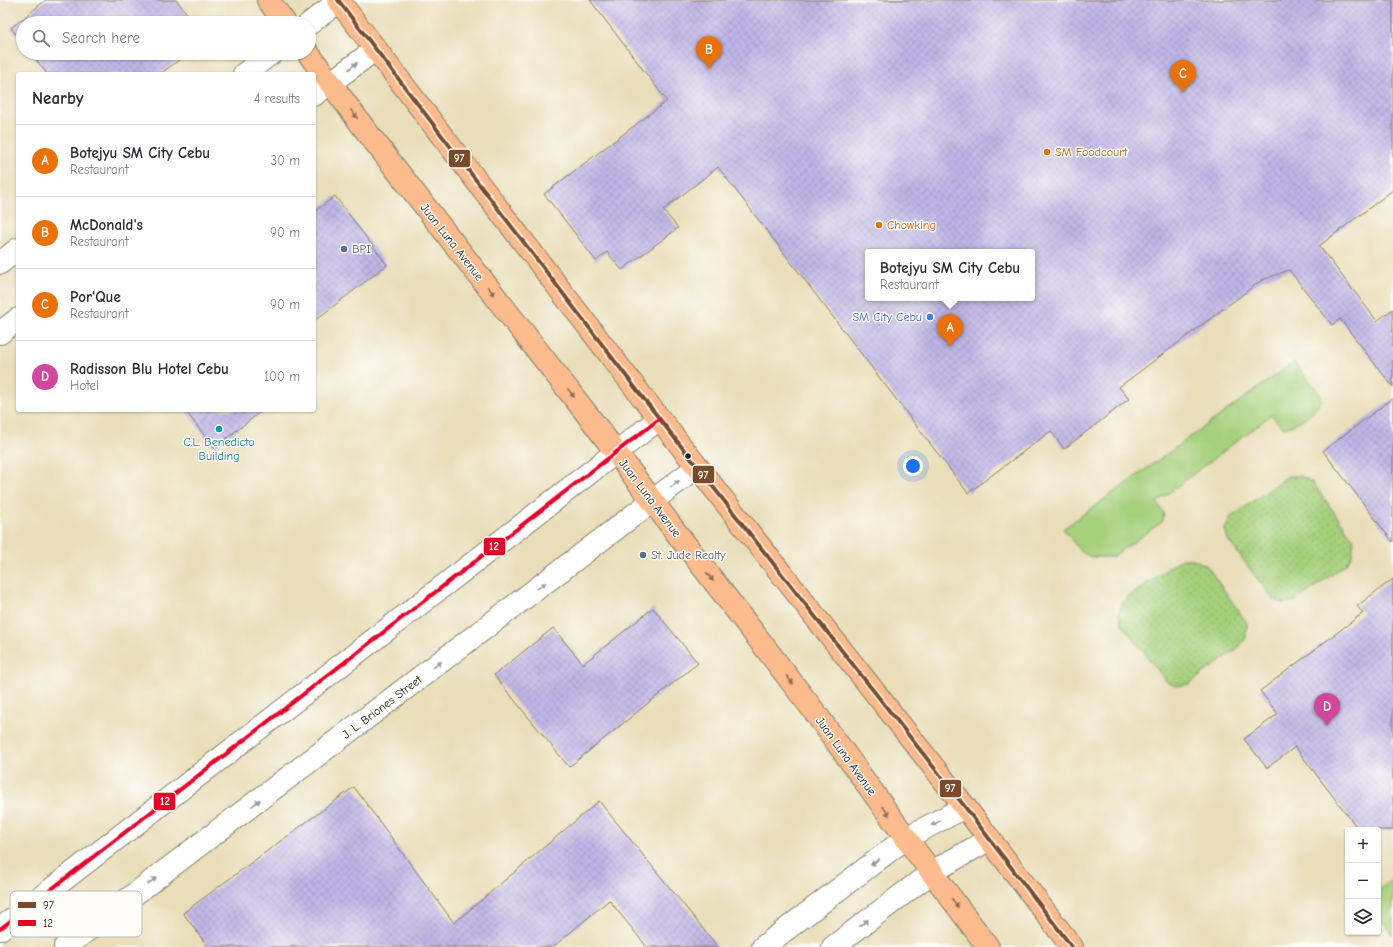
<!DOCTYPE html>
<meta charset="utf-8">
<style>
body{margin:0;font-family:"Comic Neue",sans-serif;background:#f2f2f3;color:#2b2b33}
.controls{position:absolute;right:12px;bottom:12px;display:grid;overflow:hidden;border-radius:4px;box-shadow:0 1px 3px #0004}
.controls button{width:36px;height:36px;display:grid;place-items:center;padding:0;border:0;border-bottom:1px solid #e1e1e2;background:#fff;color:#2b2b33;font:20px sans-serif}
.you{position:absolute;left:913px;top:466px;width:14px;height:14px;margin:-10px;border:3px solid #fff;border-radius:50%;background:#1a73e8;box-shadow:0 0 0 6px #1a73e833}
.badge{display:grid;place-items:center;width:26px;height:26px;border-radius:50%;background:#c8321e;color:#fff;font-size:13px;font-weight:700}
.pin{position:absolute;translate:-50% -33px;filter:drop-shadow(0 1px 2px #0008)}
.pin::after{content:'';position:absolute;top:21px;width:14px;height:12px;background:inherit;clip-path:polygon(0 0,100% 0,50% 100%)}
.popup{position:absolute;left:865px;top:249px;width:170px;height:52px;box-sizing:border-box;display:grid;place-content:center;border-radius:4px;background:#fff;filter:drop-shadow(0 1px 3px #0005);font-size:13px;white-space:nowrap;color:#7c7c81}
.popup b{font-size:15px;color:#2b2b33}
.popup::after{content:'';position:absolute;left:50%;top:100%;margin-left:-8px;border:8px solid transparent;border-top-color:#fff}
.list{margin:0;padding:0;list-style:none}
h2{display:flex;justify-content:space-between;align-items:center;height:52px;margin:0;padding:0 16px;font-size:17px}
h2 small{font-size:13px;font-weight:400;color:#7c7c81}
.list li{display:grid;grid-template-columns:26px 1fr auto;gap:12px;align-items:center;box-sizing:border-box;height:72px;padding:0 16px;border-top:1px solid #e1e1e2}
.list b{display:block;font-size:15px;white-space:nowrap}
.list p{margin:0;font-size:13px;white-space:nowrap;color:#7c7c81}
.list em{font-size:13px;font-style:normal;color:#7c7c81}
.icon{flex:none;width:22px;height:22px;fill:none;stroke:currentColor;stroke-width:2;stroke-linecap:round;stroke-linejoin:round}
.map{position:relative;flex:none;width:1393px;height:947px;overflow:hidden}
.search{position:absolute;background:#fff;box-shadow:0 1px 3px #0004;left:16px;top:16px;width:300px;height:44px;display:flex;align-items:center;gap:10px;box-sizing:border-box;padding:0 14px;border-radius:22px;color:#7c7c81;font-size:15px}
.panel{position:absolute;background:#fff;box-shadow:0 1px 3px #0004;left:16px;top:72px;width:300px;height:340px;border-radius:4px}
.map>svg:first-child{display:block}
.grass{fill:#a6d07c;stroke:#61764c}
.park{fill:url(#park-dots);stroke:#61764c}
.building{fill:url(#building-cross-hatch);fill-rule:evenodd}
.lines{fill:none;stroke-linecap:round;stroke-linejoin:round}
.street-casing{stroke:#827d6a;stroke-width:24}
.primary-casing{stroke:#827d6a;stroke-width:24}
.street{stroke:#fff;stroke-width:22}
.primary{stroke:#fbbb8d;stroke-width:22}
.bus-1-casing{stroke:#fdfcf7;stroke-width:7}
.bus-2-casing{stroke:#fdfcf7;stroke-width:7}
.bus-1{stroke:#7a4b2a;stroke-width:4}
.bus-2{stroke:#e4002b;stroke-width:4}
.oneway{fill:#999}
.oneway2{fill:#8c6c54}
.food-dot{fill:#e8710a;stroke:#fdfcf7;stroke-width:1.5}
.service-dot{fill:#5c6f8a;stroke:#fdfcf7;stroke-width:1.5}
.shop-dot{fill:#3f7fe0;stroke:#fdfcf7;stroke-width:1.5}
.culture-dot{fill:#0f9aa8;stroke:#fdfcf7;stroke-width:1.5}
.bus-dot{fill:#1c1c1c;stroke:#fdfcf7;stroke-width:1.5}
.labels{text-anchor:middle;stroke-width:3;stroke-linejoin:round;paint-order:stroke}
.food-label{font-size:12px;fill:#c56008;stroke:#fdfcf7;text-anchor:start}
.street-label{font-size:12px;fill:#1c1c1c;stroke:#fdfcf7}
.service-label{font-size:12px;fill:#4e5e75;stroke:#fdfcf7;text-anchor:start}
.shop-label{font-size:12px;fill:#366cbe;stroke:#fdfcf7;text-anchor:end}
.culture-label{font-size:12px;fill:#0d838f;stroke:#fdfcf7}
.key{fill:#fdfcf7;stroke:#bab9b5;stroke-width:1}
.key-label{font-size:11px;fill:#1c1c1c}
.line-badge{stroke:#fdfcf7;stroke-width:1.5}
.badge-label{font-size:11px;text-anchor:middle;font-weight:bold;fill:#fff}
</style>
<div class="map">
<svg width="1393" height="947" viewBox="0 0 1393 947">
<defs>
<pattern id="park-dots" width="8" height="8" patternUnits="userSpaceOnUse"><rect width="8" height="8" fill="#a6d07c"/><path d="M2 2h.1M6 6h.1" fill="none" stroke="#8eb26b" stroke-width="1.8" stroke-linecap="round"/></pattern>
<pattern id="building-cross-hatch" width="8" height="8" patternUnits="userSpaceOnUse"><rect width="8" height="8" fill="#c0b6e6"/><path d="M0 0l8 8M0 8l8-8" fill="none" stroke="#a49cc5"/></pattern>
</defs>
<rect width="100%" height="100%" fill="#fdfcf7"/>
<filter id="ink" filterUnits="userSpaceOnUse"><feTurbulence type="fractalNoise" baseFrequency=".025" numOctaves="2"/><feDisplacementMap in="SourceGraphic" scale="8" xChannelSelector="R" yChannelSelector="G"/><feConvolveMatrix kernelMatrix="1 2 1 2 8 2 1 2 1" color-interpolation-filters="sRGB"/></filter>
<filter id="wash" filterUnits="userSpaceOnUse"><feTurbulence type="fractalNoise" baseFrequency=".012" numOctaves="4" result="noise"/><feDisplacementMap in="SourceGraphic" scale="16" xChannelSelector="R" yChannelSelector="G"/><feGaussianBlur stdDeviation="0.9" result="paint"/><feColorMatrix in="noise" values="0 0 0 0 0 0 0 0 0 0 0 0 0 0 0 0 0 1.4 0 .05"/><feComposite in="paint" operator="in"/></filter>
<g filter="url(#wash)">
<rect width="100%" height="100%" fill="#e9deb9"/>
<g class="grass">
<path d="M1294 362 1320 394 1322 399C1319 409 1293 428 1283 428L1271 415 1157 502C1161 509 1166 513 1162 522L1112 557H1091L1080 551 1063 529Z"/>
<path d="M1393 879V935L1378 915V890Z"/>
</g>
<g class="park">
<path d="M1288 476H1301L1313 483 1354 540 1352 555 1345 565 1296 601 1283 603 1273 599 1228 540 1225 530 1230 518Z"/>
<path d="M1181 559H1194L1207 566 1247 623 1246 638 1238 648 1189 684 1176 686 1167 682 1121 623 1119 613 1123 601Z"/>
</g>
<g id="blocks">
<g class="building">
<path d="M46 0H176L189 16 188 23H23V43L11 28Z"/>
<path d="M590 0H1393V190L1319 246 1377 321 1393 309V387L1340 319 1332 325 1289 270 1262 280 1119 387 1129 399 1064 449 1051 431 968 493 718 167 663 210 678 228 622 270 607 252 596 261 570 227 544 194 667 101ZM868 252H1032V298H868Z"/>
<path d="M31 53H184L183 57 160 74H47Z"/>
<path d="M335 196 387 265 314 321V212Z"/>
<path d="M1393 398V542L1323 451Z"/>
<path d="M185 410H263L214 448Z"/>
<path d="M1393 579V830H1359L1295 747 1267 768 1244 739 1278 714 1260 691 1363 613 1357 606Z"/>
<path d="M653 608 698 663 569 767 494 675 553 628 583 664Z"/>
<path d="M354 787 454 923 599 801 718 947H647L609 900 553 947H208L183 913Z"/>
</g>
</g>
</g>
<g filter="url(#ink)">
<use href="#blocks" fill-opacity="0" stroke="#827d6a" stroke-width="1"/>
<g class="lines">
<defs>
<g id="street">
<path d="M309 24 339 1"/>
<path d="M244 74 272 53"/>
<path d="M314 95 376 49"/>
<path d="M0 263 18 249"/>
<path d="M0 333 18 319"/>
<path d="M0 929 659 419"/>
<path d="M65 947 697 467"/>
<path d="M763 947 906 838 965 807"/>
<path d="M833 947 932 872 990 839"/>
</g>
<g id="primary">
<path d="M268 0 285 23"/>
<path d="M338 0 640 394 965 807 1072 947"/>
<path d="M308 53 367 132 597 427 675 531 814 711 906 838 988 947"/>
</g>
</defs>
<use href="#street" class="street-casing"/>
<use href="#primary" class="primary-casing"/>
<use href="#street" class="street"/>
<use href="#primary" class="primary"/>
<defs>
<path id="bus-1" d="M338 0 640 394 965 807 1072 947"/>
<path id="bus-2" d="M0 929 659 419"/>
</defs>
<use href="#bus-1" class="bus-1-casing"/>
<use href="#bus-2" class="bus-2-casing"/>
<use href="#bus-1" class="bus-1"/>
<use href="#bus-2" class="bus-2"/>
</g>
<defs><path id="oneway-solid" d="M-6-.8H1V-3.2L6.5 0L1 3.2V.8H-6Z"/></defs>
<g class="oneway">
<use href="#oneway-solid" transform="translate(353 66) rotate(-37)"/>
<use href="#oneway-solid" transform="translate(675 484) rotate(-37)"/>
<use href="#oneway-solid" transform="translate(541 586) rotate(-37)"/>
<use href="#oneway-solid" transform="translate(437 665) rotate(-37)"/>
<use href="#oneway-solid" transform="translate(256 803) rotate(-37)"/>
<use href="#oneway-solid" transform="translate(936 823) rotate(152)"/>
<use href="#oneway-solid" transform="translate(875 862) rotate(143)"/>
<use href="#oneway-solid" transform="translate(152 881) rotate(-37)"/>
<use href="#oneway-solid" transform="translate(864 923) rotate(-37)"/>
</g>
<g class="oneway2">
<use href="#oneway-solid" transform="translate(354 114) rotate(53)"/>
<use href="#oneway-solid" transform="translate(491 291) rotate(52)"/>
<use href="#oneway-solid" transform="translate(571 393) rotate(52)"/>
<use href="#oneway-solid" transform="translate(710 577) rotate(52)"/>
<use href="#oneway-solid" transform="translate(790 680) rotate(52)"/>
<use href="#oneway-solid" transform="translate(886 811) rotate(54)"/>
<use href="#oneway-solid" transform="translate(955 903) rotate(53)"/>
</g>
</g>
<g class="food-dot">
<circle cx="1047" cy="152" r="4"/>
<circle cx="879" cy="225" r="4"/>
</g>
<g class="service-dot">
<circle cx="344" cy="249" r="4"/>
<circle cx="643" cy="555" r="4"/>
</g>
<circle class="shop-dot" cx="930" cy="317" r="4"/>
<circle class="culture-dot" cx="219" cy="429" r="4"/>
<circle class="bus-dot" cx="688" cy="456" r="3.5"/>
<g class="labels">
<g class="food-label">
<text x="1055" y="156">SM Foodcourt</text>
<text x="887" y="229">Chowking</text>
</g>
<g class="street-label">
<text transform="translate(452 242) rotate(52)" y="4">Juan Luna Avenue</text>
<text transform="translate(650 498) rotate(53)" y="4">Juan Luna Avenue</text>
<text transform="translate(382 707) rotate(-37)" y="4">J. L. Briones Street</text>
<text transform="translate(846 756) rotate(54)" y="4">Juan Luna Avenue</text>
</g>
<g class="service-label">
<text x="352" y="253">BPI</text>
<text x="651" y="559">St. Jude Realty</text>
</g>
<g class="shop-label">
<text x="922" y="321">SM City Cebu</text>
</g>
<g class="culture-label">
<text x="219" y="446">C.L. Benedicto<tspan x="219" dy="14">Building</tspan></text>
</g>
</g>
<rect x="10" y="891" width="132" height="46" rx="6" class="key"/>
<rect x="18" y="902" width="18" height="6" fill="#7a4b2a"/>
<rect x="18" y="920" width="18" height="6" fill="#e4002b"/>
<g class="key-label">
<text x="43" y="909">97</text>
<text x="43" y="927">12</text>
</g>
<g class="line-badge">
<rect x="448" y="149" width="23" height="19" rx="4" fill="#7a4b2a"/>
<rect x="692" y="465" width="23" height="19" rx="4" fill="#7a4b2a"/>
<rect x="483" y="537" width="23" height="19" rx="4" fill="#e4002b"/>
<rect x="939" y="779" width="23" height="19" rx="4" fill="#7a4b2a"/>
<rect x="153" y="792" width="23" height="19" rx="4" fill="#e4002b"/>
</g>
<g class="badge-label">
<text x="459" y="162">97</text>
<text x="703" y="479">97</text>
<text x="494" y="550">12</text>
<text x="950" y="792">97</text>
<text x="165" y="805">12</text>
</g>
</svg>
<div class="controls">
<button>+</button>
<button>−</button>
<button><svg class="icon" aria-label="layers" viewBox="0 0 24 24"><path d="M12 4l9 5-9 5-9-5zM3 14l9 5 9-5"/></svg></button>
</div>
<div class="you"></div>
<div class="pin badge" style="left:950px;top:347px;background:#e8710a">A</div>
<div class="popup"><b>Botejyu SM City Cebu</b>Restaurant</div>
<div class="pin badge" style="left:709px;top:69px;background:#e8710a">B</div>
<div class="pin badge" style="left:1183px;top:93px;background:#e8710a">C</div>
<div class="pin badge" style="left:1327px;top:726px;background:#d1479c">D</div>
<div class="search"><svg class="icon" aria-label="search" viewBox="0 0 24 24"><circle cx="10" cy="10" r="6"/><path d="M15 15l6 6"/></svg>Search here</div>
<section class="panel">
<h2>Nearby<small>4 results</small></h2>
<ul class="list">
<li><span class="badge" style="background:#e8710a">A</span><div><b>Botejyu SM City Cebu</b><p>Restaurant</p></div><em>30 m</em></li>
<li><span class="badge" style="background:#e8710a">B</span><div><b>McDonald's</b><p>Restaurant</p></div><em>90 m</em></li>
<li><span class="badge" style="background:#e8710a">C</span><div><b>Por'Que</b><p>Restaurant</p></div><em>90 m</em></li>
<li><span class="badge" style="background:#d1479c">D</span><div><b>Radisson Blu Hotel Cebu</b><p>Hotel</p></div><em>100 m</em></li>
</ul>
</section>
</div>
